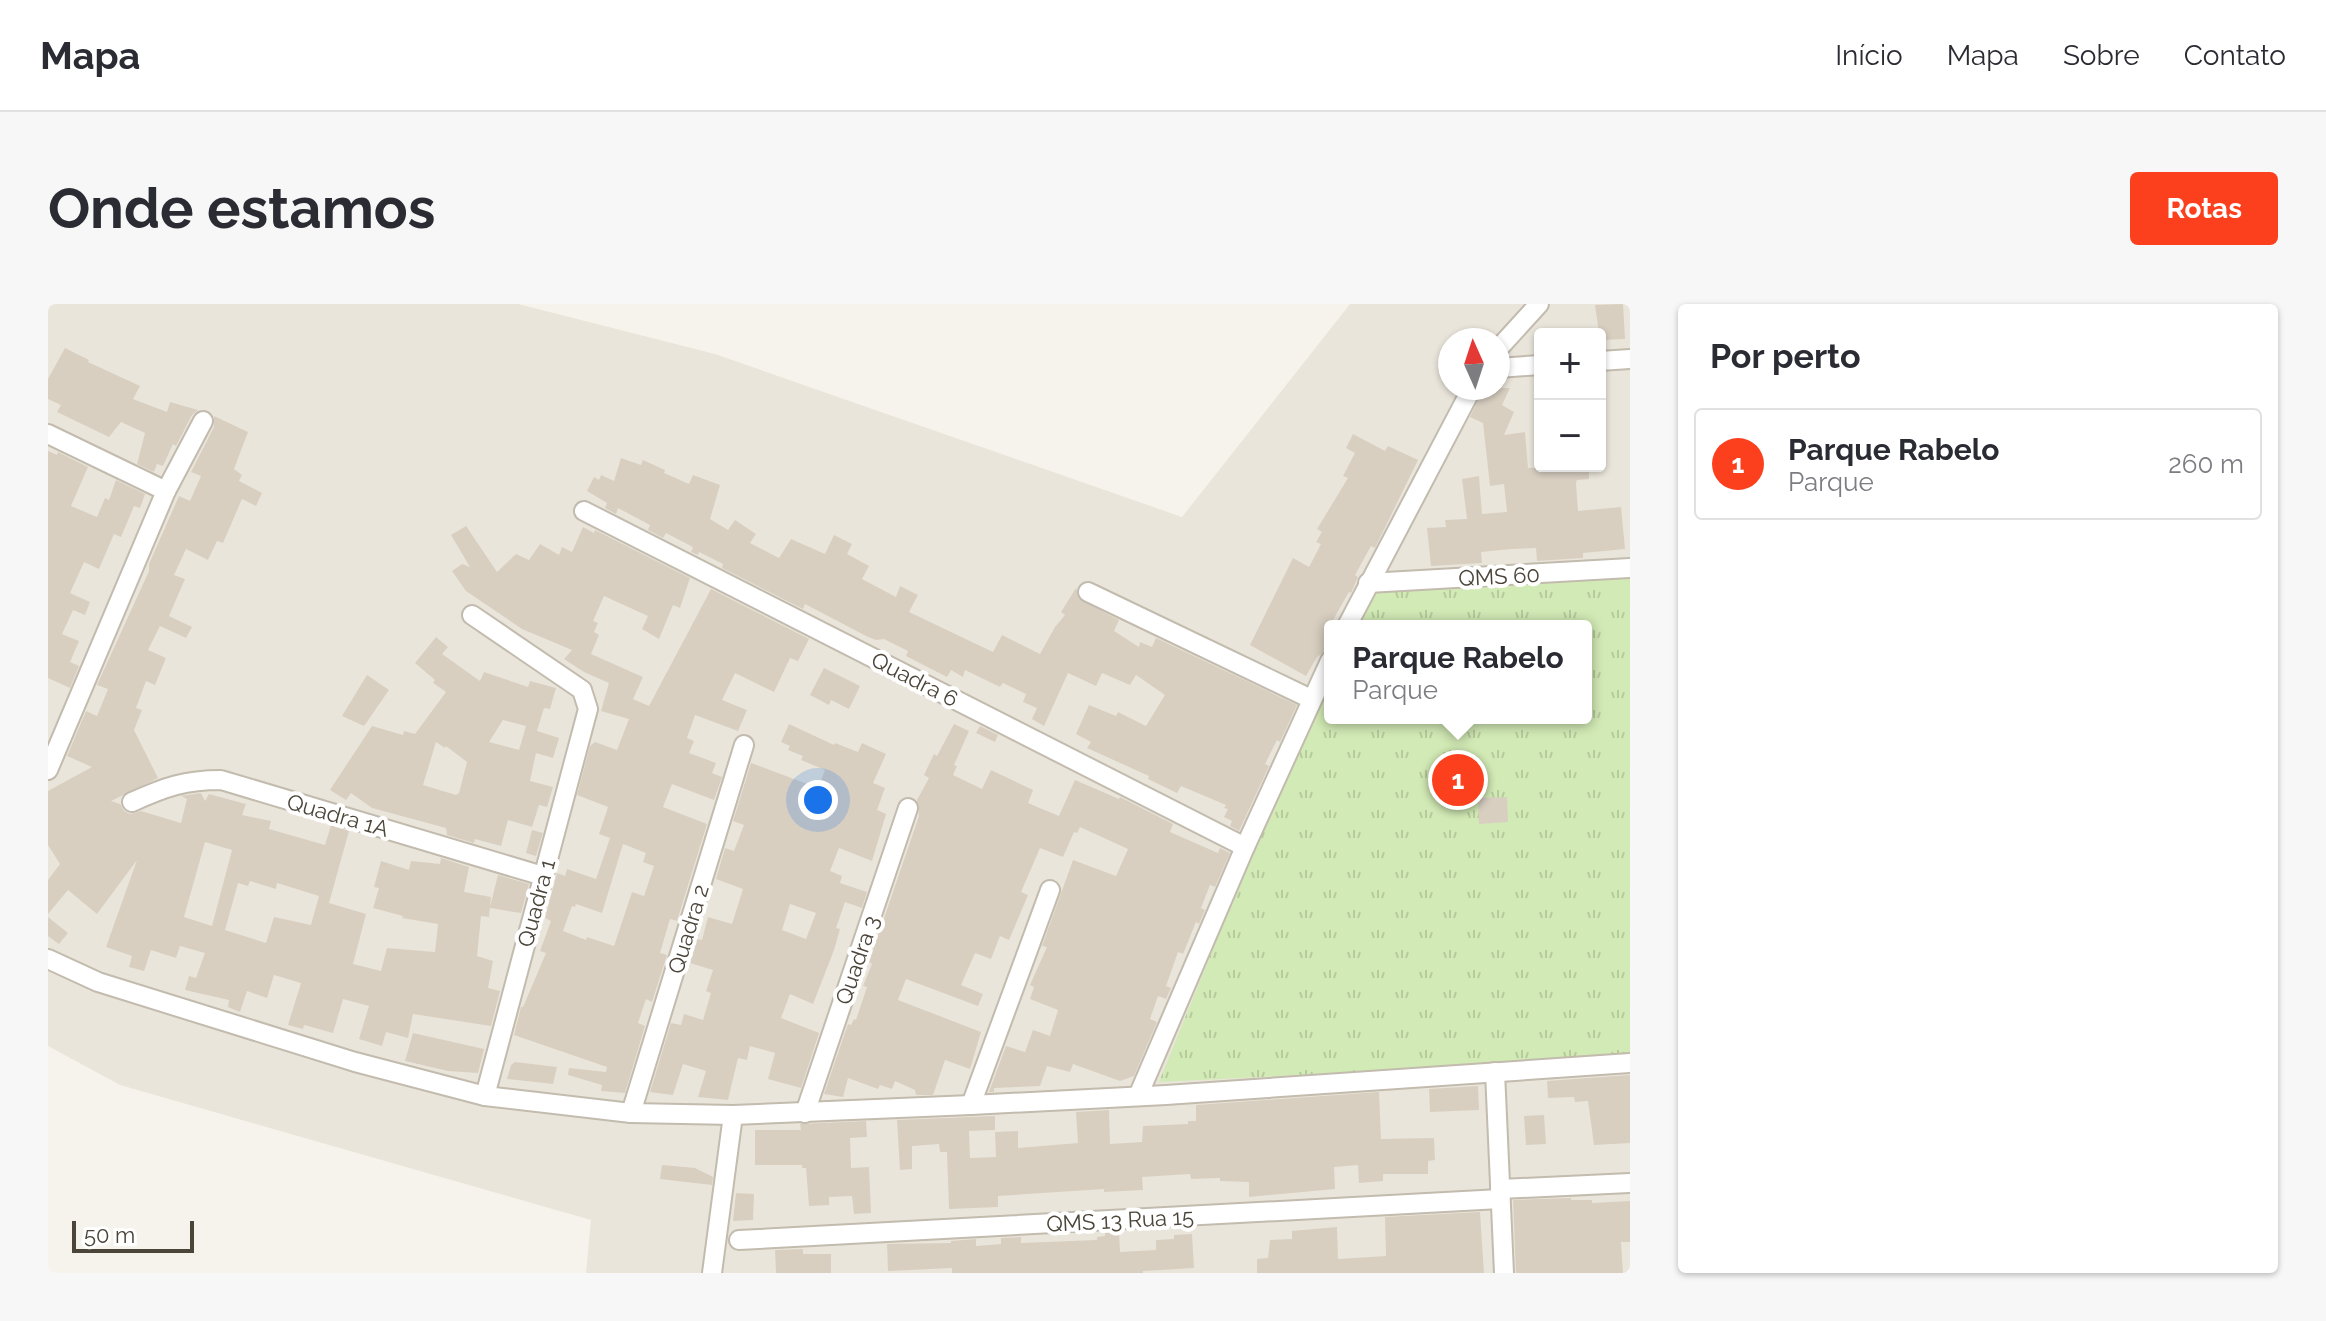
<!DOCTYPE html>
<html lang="pt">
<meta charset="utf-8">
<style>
body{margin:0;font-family:Raleway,sans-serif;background:#f7f7f7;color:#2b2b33}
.controls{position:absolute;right:24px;top:24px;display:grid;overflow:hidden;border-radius:8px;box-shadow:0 2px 6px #0004}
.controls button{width:72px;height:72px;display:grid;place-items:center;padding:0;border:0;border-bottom:2px solid #e1e1e2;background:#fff;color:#2b2b33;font:40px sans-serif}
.compass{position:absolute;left:1390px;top:24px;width:72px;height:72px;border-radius:50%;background:#fff;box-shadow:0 2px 6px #0004;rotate:357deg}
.scale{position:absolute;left:24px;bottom:20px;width:122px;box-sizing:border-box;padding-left:8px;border:4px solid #4b4439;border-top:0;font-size:22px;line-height:28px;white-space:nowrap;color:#4b4439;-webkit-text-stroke:6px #fff;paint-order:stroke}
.you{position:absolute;left:770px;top:496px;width:28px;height:28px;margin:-20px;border:6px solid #fff;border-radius:50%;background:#1a73e8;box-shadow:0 0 0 12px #1a73e833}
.badge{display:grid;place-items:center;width:52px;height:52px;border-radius:50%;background:#fc3f1d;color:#fff;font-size:26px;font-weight:700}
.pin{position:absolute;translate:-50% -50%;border:4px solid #fff;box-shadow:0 2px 8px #0006}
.popup{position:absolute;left:1276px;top:316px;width:268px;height:104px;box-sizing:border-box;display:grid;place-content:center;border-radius:8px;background:#fff;filter:drop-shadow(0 2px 6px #0005);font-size:26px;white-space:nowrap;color:#7c7c81}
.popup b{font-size:30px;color:#2b2b33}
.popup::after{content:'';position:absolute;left:50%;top:100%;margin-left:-16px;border:16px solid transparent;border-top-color:#fff}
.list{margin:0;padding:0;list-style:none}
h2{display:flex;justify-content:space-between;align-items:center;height:104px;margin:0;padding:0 32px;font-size:34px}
h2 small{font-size:26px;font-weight:400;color:#7c7c81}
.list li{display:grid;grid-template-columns:52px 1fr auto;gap:24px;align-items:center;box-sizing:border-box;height:112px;margin:0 16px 16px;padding:0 16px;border:2px solid #e1e1e2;border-radius:8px}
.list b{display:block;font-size:30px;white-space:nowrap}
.list p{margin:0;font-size:26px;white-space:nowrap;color:#7c7c81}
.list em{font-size:26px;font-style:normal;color:#7c7c81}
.map{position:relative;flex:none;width:1582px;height:969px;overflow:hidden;border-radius:8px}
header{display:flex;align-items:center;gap:48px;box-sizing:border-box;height:112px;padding:0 40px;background:#fff;border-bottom:2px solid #e1e1e2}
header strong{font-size:38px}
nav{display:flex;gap:44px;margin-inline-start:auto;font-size:28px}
.intro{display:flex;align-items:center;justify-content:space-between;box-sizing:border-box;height:192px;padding:0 48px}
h1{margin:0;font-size:56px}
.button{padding:20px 36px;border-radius:8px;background:#fc3f1d;color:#fff;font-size:28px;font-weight:700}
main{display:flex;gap:48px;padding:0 48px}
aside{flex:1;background:#fff;border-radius:8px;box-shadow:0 2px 6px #0004}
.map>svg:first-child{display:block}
.residential{fill:#eae5da;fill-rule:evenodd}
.park{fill:url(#park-tufts)}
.building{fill:#d8cfc1;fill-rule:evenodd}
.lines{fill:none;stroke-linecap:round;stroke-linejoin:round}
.minor-casing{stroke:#c2bbae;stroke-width:22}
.minor{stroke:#fff;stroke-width:18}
.labels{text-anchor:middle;stroke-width:8;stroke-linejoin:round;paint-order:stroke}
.street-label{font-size:22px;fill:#4b4439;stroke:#fff}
</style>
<header>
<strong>Mapa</strong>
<nav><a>Início</a><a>Mapa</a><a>Sobre</a><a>Contato</a></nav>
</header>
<div class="intro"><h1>Onde estamos</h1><a class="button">Rotas</a></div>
<main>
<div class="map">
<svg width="1582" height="969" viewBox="0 0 1582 969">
<defs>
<pattern id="park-tufts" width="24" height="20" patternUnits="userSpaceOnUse" patternTransform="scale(2)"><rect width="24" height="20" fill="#d2eab5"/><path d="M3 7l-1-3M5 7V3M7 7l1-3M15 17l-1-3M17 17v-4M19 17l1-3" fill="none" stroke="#b6ca9c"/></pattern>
</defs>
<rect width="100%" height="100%" fill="#f6f3ec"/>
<path class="residential" d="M0 0H470L667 50 1134 213 1302 0H1582V969H538L543 916 72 781 0 742ZM1492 30H1552V162H1492ZM1402 36H1450V84H1402ZM1282 322H1538V414H1282Z"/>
<path class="park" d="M1582 266V755L1111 778 1202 554 1282 374V414H1538V322H1305L1322 283Z"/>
<g class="building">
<path d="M1575 0 1577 35 1552 36 1547 1Z"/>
<path d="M17 44 41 56 40 58 92 82 85 95 119 108 122 98 150 106 144 111 128 142 125 140 115 162 109 160 106 168 89 160 97 129 73 118 61 133 9 108 13 101 0 95V75Z"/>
<path d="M1436 84H1462L1454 101 1466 108 1456 131 1477 128 1480 164 1541 162V175L1529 176 1528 179 1530 207 1573 203 1577 245 1535 249V254L1489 257 1488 244 1463 245 1433 248 1434 259 1383 262 1379 224 1398 223 1397 216 1419 215 1414 175 1431 172 1434 210 1459 208 1456 180 1442 182 1435 119 1422 113Z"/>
<path d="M166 112 200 128 186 165 194 171 191 177 214 189 208 202 194 195 175 239 169 237 160 256 138 245 126 271 137 275 121 312 144 323 138 334 112 322 100 346 118 354 107 381 98 377 88 404 94 406 86 426 110 474 63 497 72 500 76 507 82 510 93 507 133 519 139 495 133 492 153 489 157 497 161 490 198 500 194 511 223 517 221 525 277 541 283 521 301 527 281 599 318 610 305 660 333 667 339 644 387 648 390 620 354 614 355 612 325 604 331 584 326 583 333 557 361 566 363 557 392 560 393 554 421 563 416 588 443 593 442 603 450 571 481 580 473 609 442 604 441 613 433 612 429 652 445 657 440 684 452 687 443 722 365 710 360 734 338 728 334 742 311 735 321 702 295 695 285 729 256 721 255 725 240 721 253 679 226 671 219 694 199 687 192 708 180 703 181 696 137 686 141 672 148 674 157 649 132 642 128 654 103 646 96 667 81 663 84 652 58 643 89 556 49 610 20 586 0 610V576L12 560 0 541V487L44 463 19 452 38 407 49 412 60 385 49 381 101 267V260L131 192 142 197 153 172 143 168 166 123ZM157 538 184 546 164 622 136 613ZM202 577 228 585 229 579 271 592 263 621 226 613 218 639 177 626 190 579 200 582Z"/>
<path d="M1305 130 1337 147 1340 142 1370 156 1327 244 1323 242 1307 271 1310 273 1303 289 1301 288 1282 321 1281 345 1269 353 1258 372 1202 341 1245 254 1261 263 1273 240 1268 238 1274 228 1269 225 1300 174 1295 172 1307 149 1298 144Z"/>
<path d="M0 147 9 151 10 148 40 163 23 202 49 213 57 194 61 196 68 176 97 190 92 204 86 202 73 233 66 230 51 265 36 258 22 289 42 298 37 311 25 306 14 330 31 337 22 358 31 362 22 384 0 374Z"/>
<path d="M573 154 593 161 595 156 617 166 616 169 641 180 645 171 672 181 662 215 680 226 687 216 708 230 702 239 731 254 743 235 777 250 786 231 804 240 799 250 821 262 814 275 848 293 852 282 870 291 861 308 945 348 954 331 992 350 1007 323 1017 311 1013 308 1028 284 1031 295 1071 316 1066 327 1091 343 1092 338 1104 343 1108 334 1249 401 1232 438 1229 436 1217 460 1221 462 1191 527 1182 522 1184 517 1176 513 1180 505 1176 504 1178 501 1133 482 1129 489 1100 475 1101 472 1039 444 1043 438 1028 430 1041 401 1068 412 1070 408 1098 422 1117 391 1088 371 1082 381 1054 369 1048 382 1020 369 996 422 984 415 989 404 975 398 978 390 955 379 952 383 917 366 915 373 903 366 899 373 858 352 860 347 836 335 828 336 820 333 757 300 755 305 674 264 675 260 651 248 650 251 643 248 645 244 643 242 618 229 615 234 600 226 602 221 570 204 568 210 557 204 559 199 539 187 546 173 551 176 553 171 566 177Z"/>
<path d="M418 222 449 268 468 250 481 256 492 240 511 251 514 243 524 248 535 223 546 229 547 226 642 274 632 304 625 301 611 335 594 325 600 312 556 292 545 317 550 319 546 328 551 331 543 350 595 373 585 395 601 402 663 285 761 335 750 357 742 354 726 388 687 369 674 396 699 406 690 427 647 411 639 434 646 437 641 449 668 459 664 469 674 473 666 496 624 480 615 503 659 520 629 617 622 615 612 649 619 651 604 698 598 695 590 719 597 722 577 789 553 787 554 781 520 771 521 764 558 768 559 763 466 731 473 703H475L498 649 492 647 503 617 497 614 509 569 517 572 519 565 548 575 562 534 551 530 560 503 529 491 542 442 547 438 569 446 581 415 553 407 561 379 536 368 516 355 524 346 474 325 418 287 404 267 414 260 422 263 403 231ZM575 540 598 549 595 558 606 562 596 592 584 588 566 642 539 633 538 636 515 627 524 602 527 603 528 600 554 609Z"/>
<path d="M388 333 400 343 394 350 432 377 436 368 480 383 482 377 508 384 502 405 496 404 489 427 511 434 505 454 488 449 482 477 505 483 499 503 491 501 484 523 460 516 453 542 427 535 426 539 399 531 398 524 324 504 303 489 298 496 282 486 324 422 355 431 356 427 367 430 398 388 385 379 387 376 367 359ZM455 416 478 422 471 446 441 438ZM388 438 397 444 398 442 419 458 411 489 408 491 375 481Z"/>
<path d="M776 364 812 382 801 405 783 396 781 401 762 391Z"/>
<path d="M319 371 341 386 316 422 294 412Z"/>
<path d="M741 420 786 441 787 439 810 448 814 439 838 450 825 479 837 484 829 506 838 510 824 557 791 544 782 567 794 572 792 579 819 588 814 604 797 598 788 624 792 625 786 646 765 700 742 690 733 714 771 729 753 784 720 775 727 749 702 742 699 756 690 754 680 796 650 793 658 767 635 760 625 791 602 788 623 719 633 721 636 710 655 716 663 689 658 687 665 666 642 659 649 635 654 636 660 613 684 620 695 585 668 575 677 544 686 547 696 521 685 517 703 459 770 484 777 466 753 456 755 452 740 446 742 442 733 438ZM742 600 768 609 758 635 734 626Z"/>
<path d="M906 420 921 427 906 461 909 462 905 471 934 485 943 466 985 486 980 499 1011 512 1027 476 1071 495 1072 493 1125 520 1122 528 1170 549 1172 544 1182 549 1167 583 1162 581 1153 604 1157 606 1151 620 1148 618 1135 650 1130 648 1118 682 1123 684 1118 695 1110 692 1102 715 1109 718 1086 772 1072 777 1025 760 1022 768 999 762 992 782 946 784V788H941L958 742 977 748 985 726 1002 732 1010 706 982 695 986 683 982 681 999 643 994 642 1025 556 1068 572 1080 545 1032 523 1029 529 1026 528 1015 553 992 544 973 588 980 591 961 636 952 632 943 655 927 649 913 681 935 690 930 702 858 675 850 696 933 728 922 765 897 756 885 791H868L867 786 847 777 844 785 832 781 830 785 800 774 795 793 776 790 800 720 803 721 806 715 808 716 819 683 815 682 824 660 821 658 871 512 869 496 881 474 876 471 886 450 889 452Z"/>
<path d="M932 422 950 431 947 438 928 429Z"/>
<path d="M1459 493 1460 518 1431 520 1430 494Z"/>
<path d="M484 526 495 529 488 552 478 549Z"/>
<path d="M0 613 20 629 11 640 0 632Z"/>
<path d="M365 729 436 745 430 769 400 767 357 757Z"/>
<path d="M467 758 509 763 505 780 459 775 463 761Z"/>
<path d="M1582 771V839L1546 841 1540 797 1527 798 1526 793 1500 794 1499 777Z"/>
<path d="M1430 782 1431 806 1382 808 1381 785Z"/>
<path d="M1331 788 1333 835 1386 834 1387 856 1380 857V870H1335V877L1311 879 1310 861 1286 863 1287 885 1201 893V878L1172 877V874L1143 875 1142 870 1094 873 1095 886 1056 888V885L950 892V903L901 905 899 848H892L891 840 864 842V865L852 866 849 816 947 812V826L921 827 922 854 948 853 947 828 970 827V844L1030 839 1028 808 1061 806 1062 840 1094 838 1095 822 1140 820V817H1148V801Z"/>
<path d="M1496 811 1498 840 1478 841 1476 812Z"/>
<path d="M818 817 819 833 802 834 803 864 821 863 823 909 806 910 804 892 781 893V901L761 902 758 864H754V861H707V826H753L752 820Z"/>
<path d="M614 861 647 864 665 873 664 881 612 875Z"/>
<path d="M688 889 706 890 705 916 685 917Z"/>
<path d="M1523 894V896H1544V899L1582 897V938H1573L1575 969H1468L1465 896Z"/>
<path d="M1432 908 1436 969H1209V955L1220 954 1222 936 1244 935V927L1289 923 1290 955 1338 952 1337 913Z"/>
<path d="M1057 928H1071L1072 948 1108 946V936L1126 935V931L1144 930 1146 964 1095 967V969H904V964L840 967 839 940 903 939V937L928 935V942L953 940V934L973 933V939L1049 936V933L1057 932Z"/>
<path d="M755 945V950H783V969H728L727 946Z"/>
</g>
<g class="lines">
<defs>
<g id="minor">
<path d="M1450 45 1491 0"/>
<path d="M1552 57 1582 55"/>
<path d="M1450 64 1492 61"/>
<path d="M0 130 118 187"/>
<path d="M536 207 1197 543"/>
<path d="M1320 279 1582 264"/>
<path d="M1040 288 1263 395"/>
<path d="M424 311 534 386 540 405 437 792"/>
<path d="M1299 322 1424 84"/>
<path d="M0 466 118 187 155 117"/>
<path d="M84 498C117 483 137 476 173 476L495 572"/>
<path d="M0 655 50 678 307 758 437 792 583 809 685 811 923 801 1118 791 1582 759"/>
<path d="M1447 768 1456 969"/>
<path d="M1090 792 1197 543 1282 357"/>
<path d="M923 801 1002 586"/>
<path d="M583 809 696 441"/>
<path d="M757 809 860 504"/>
<path d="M1452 885 1582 879"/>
<path d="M691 936 1452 895"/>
<path d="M664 969 685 811"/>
</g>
</defs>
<use href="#minor" class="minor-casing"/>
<use href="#minor" class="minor"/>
</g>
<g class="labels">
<g class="street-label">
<text transform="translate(1451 272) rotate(-3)" y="8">QMS 60</text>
<text transform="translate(867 375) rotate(27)" y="8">Quadra 6</text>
<text transform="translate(290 511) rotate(16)" y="8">Quadra 1A</text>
<text transform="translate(488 599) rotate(-75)" y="8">Quadra 1</text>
<text transform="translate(640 625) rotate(-73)" y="8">Quadra 2</text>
<text transform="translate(809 656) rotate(-71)" y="8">Quadra 3</text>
<text transform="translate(1072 916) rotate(-3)" y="8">QMS 13 Rua 15</text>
</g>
</g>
</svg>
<div class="controls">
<button>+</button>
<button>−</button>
</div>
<svg class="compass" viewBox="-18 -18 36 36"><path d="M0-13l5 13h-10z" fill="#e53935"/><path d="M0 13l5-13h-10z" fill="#7c7c81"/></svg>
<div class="scale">50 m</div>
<div class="you"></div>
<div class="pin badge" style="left:1410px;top:476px">1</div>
<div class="popup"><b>Parque Rabelo</b>Parque</div>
</div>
<aside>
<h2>Por perto<small></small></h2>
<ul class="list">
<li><span class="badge">1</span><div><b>Parque Rabelo</b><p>Parque</p></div><em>260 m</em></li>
</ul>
</aside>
</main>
